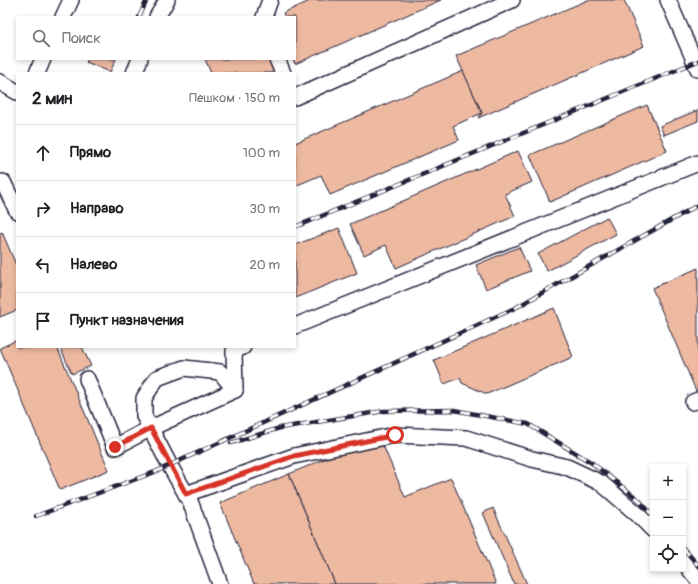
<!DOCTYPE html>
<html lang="ru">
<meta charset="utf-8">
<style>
body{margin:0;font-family:Pangolin,sans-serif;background:#f6f6f6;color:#202124}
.controls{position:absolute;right:12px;bottom:12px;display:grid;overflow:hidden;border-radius:0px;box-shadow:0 2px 6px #0003}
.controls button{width:36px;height:36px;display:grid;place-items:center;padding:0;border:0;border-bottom:1px solid #e0e0e0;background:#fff;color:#202124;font:20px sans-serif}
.stop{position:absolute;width:12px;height:12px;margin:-9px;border:3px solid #d93025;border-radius:50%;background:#fff}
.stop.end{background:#d93025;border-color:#fff;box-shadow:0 1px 4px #0008}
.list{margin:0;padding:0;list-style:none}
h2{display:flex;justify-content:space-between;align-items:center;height:52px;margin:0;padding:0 16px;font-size:17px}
h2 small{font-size:13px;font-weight:400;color:#757577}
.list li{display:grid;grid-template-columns:26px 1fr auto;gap:12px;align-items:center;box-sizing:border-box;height:56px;padding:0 16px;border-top:1px solid #e0e0e0}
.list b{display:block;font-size:15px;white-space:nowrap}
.list em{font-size:13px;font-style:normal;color:#757577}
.icon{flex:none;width:22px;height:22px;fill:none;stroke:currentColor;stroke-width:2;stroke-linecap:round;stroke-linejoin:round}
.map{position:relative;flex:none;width:698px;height:584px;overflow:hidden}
.search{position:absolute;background:#fff;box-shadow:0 2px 6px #0003;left:16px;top:16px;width:280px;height:44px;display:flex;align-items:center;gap:10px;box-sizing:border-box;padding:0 14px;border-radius:0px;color:#757577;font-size:15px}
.panel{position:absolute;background:#fff;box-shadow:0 2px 6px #0003;left:16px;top:72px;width:280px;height:276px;border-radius:0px}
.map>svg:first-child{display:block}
.building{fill:#eeb9a1;stroke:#22223b}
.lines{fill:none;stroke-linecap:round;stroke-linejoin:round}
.minor-casing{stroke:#22223b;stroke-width:18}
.minor{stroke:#fff;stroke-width:15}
.rail-casing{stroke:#22223b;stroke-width:4.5}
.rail{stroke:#fff;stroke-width:3;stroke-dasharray:9;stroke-linecap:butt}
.route{stroke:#d93025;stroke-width:5}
</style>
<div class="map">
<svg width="698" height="584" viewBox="0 0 698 584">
<rect width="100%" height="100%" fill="#fff"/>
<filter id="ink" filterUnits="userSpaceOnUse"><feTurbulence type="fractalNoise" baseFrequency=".025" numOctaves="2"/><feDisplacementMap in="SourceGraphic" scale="8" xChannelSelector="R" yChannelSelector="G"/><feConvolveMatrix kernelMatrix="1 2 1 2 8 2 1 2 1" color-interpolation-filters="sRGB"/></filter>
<g filter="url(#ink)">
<g class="building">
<path d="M312 0H441L295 64 293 59H295V17H285L283 13Z"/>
<path d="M588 0H624L644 46 478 118 482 113 456 56Z"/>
<path d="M88 59H116L110 72 86 62Z"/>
<path d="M205 59H270L275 71 270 73H211Z"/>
<path d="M463 71 482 113 453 126 459 140 330 195 321 175 295 186V143Z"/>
<path d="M647 105 667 151 550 202 530 155Z"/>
<path d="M698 110V121L664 135 660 126Z"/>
<path d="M518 151 532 182 505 194 515 216 396 268 386 245 364 255 350 224Z"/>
<path d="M607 217 616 234 547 271 538 254Z"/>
<path d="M339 228 357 273 295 298V245Z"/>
<path d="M2 232 17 267V310L0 317V233Z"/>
<path d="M519 247 530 271 486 289 476 265Z"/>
<path d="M698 268V390L696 391 652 288Z"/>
<path d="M554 308 573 357 487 394 462 383 460 378 444 384 434 360Z"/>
<path d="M17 340V347H57L109 470 60 490 0 348Z"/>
<path d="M60 347H82L91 366 72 374Z"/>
<path d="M379 436 405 497 451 478 496 584H335L289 474Z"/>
<path d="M289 474 335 584H254L220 503Z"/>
<path d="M493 508 527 584H514L483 513Z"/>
</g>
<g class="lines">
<defs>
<g id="minor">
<path d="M668 0 698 69"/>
<path d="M63 17 71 0"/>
<path d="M157 17 167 0"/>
<path d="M264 17 270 0"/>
<path d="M277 59 283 73"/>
<path d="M37 73 43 59"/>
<path d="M134 73 140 59"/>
<path d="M0 82 17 92"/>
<path d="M295 97 512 0"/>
<path d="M3 182 17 211"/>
<path d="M295 326 698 163"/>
<path d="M87 379 115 447 151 428 235 390 234 351 243 347"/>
<path d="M693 402 698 400"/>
<path d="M186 494 294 456 395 435 466 438 532 459 567 467 601 483 636 513 653 530"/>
<path d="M683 561 698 580"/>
<path d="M220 584 190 501 170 466 144 416V398L157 378 184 368 220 372 235 390"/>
</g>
</defs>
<use href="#minor" class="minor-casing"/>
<use href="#minor" class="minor"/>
<defs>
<g id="rail">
<path d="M139 17 147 0"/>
<path d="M295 227 698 61"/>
<path d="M231 443 280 428 384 411 454 410 528 424 592 463 639 500 653 516"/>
<path d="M36 516 155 472 517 307 698 205"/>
<path d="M683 548 698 565"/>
</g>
</defs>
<use href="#rail" class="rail-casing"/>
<use href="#rail" class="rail"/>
</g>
</g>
<g class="lines" filter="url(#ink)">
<path class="route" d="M115 447 151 428 186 494 294 456 395 435"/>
</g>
</svg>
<div class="controls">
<button>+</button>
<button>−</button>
<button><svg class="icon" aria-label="locate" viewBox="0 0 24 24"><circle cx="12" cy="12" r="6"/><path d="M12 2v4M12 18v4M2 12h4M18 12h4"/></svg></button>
</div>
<div class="stop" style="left:395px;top:435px"></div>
<div class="stop end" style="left:115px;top:447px"></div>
<div class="search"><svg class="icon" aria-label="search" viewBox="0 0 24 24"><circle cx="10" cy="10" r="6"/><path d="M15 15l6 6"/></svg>Поиск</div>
<section class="panel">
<h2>2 мин<small>Пешком · 150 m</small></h2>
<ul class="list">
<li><svg class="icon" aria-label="ahead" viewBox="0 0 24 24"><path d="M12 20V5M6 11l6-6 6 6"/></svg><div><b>Прямо</b></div><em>100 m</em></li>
<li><svg class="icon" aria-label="right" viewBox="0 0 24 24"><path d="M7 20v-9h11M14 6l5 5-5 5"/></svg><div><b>Направо</b></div><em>30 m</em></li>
<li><svg class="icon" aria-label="left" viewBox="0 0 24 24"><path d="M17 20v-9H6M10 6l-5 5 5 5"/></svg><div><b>Налево</b></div><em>20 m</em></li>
<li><svg class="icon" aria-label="arrive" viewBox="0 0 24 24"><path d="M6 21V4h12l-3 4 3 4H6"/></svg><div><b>Пункт назначения</b></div></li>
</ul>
</section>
</div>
